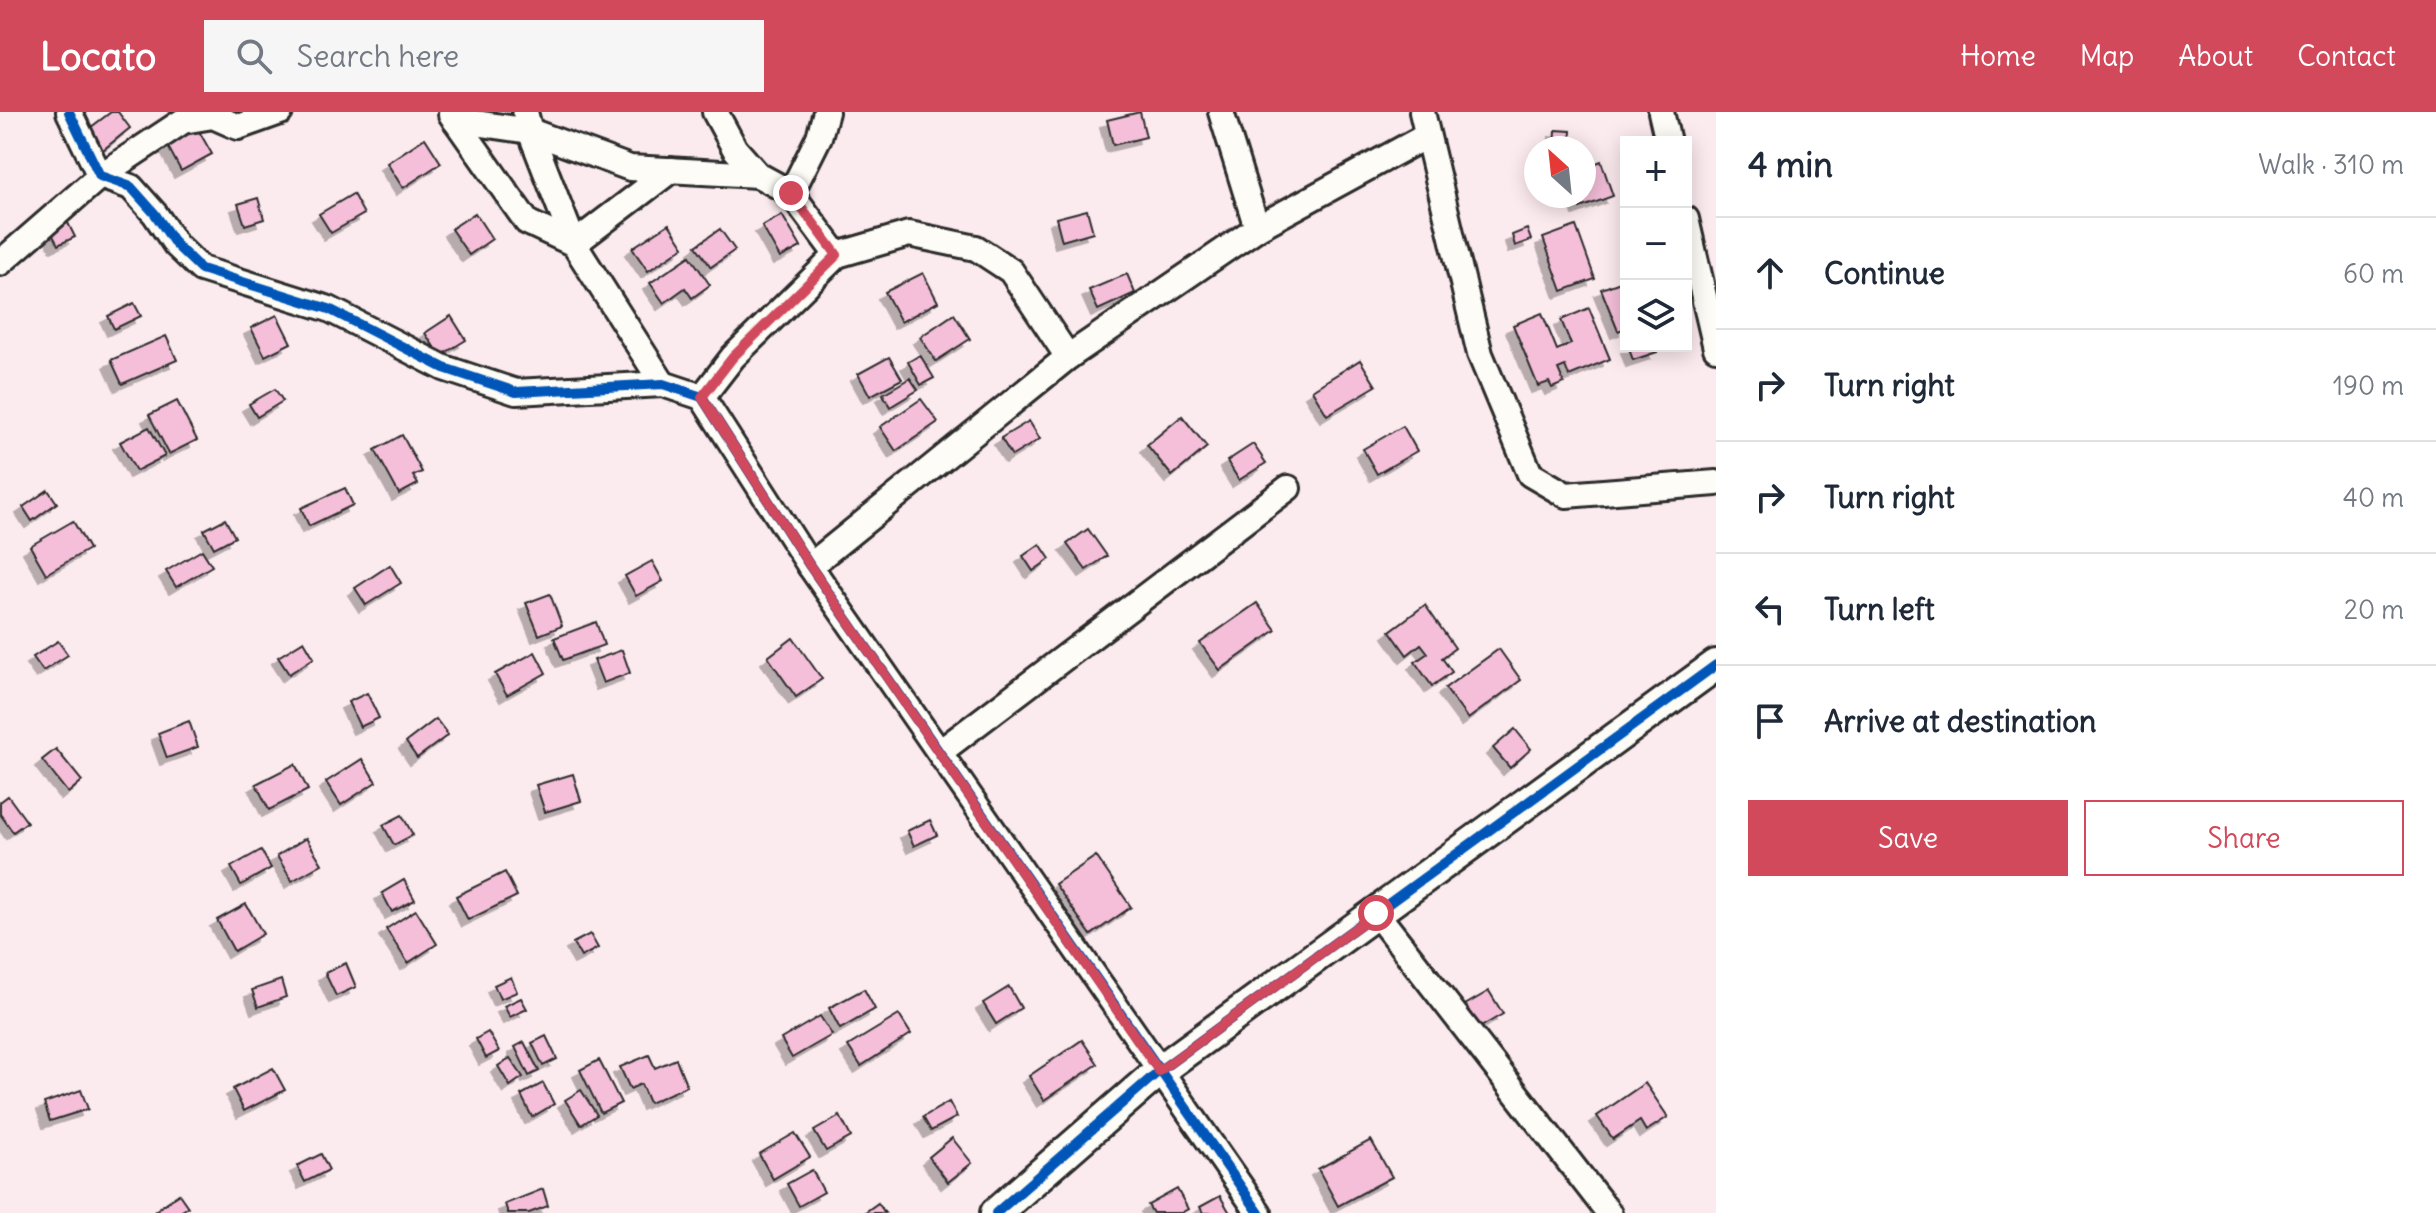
<!DOCTYPE html>
<meta charset="utf-8">
<style>
body{margin:0;font-family:Delius,sans-serif;background:#f6f6f7;color:#1f2937}
.controls{position:absolute;right:24px;top:24px;display:grid;overflow:hidden;border-radius:0px;box-shadow:0 4px 20px #0003}
.controls button{width:72px;height:72px;display:grid;place-items:center;padding:0;border:0;border-bottom:2px solid #e0e1e3;background:#fff;color:#1f2937;font:40px sans-serif}
.compass{position:absolute;left:1524px;top:24px;width:72px;height:72px;border-radius:50%;background:#fff;box-shadow:0 4px 20px #0003;rotate:333deg}
.stop{position:absolute;width:24px;height:24px;margin:-18px;border:6px solid #d1495b;border-radius:50%;background:#fff}
.stop.end{background:#d1495b;border-color:#fff;box-shadow:0 2px 8px #0008}
.list{margin:0;padding:0;list-style:none}
h2{display:flex;justify-content:space-between;align-items:center;height:104px;margin:0;padding:0 32px;font-size:34px}
h2 small{font-size:26px;font-weight:400;color:#747a83}
.list li{display:grid;grid-template-columns:52px 1fr auto;gap:24px;align-items:center;box-sizing:border-box;height:112px;padding:0 32px;border-top:2px solid #e0e1e3}
.list b{display:block;font-size:30px;white-space:nowrap}
.list em{font-size:26px;font-style:normal;color:#747a83}
.actions{display:flex;gap:16px;padding:24px 32px}
.actions a{flex:1;padding:18px 0;border:2px solid #d1495b;border-radius:0px;text-align:center;font-size:28px;color:#d1495b}
.actions .main{background:#d1495b;color:#fff}
.icon{flex:none;width:44px;height:44px;fill:none;stroke:currentColor;stroke-width:2;stroke-linecap:round;stroke-linejoin:round}
.map{position:relative;flex:none;width:1716px;height:1101px;overflow:hidden}
header{display:flex;align-items:center;gap:48px;box-sizing:border-box;height:112px;padding:0 40px;background:#d1495b;color:#fff}
header strong{font-size:38px}
nav{display:flex;gap:44px;margin-inline-start:auto;font-size:28px}
.search{width:560px;height:72px;background:#f6f6f7;display:flex;align-items:center;gap:20px;box-sizing:border-box;padding:0 28px;border-radius:0px;color:#747a83;font-size:30px}
main{display:flex}
aside{flex:1;background:#fff}
.map>svg:first-child{display:block}
.building{fill:#f5bfda;stroke:#2b2b2b;stroke-width:2;filter:url(#shadow)}
.lines{fill:none;stroke-linecap:round;stroke-linejoin:round}
.minor-casing{stroke:#2b2b2b;stroke-width:30}
.tertiary-casing{stroke:#2b2b2b;stroke-width:36}
.minor{stroke:#fdfcf7;stroke-width:24}
.tertiary{stroke:#fdfcf7;stroke-width:30}
.cycleway-casing{stroke:#fdfcf7;stroke-width:15}
.cycleway{stroke:#0057b8;stroke-width:10}
.route{stroke:#d1495b;stroke-width:10}
</style>
<header>
<strong>Locato</strong>
<div class="search"><svg class="icon" aria-label="search" viewBox="0 0 24 24"><circle cx="10" cy="10" r="6"/><path d="M15 15l6 6"/></svg>Search here</div>
<nav><a>Home</a><a>Map</a><a>About</a><a>Contact</a></nav>
</header>
<main>
<div class="map">
<svg width="1716" height="1101" viewBox="0 0 1716 1101">
<defs>
<filter id="shadow"><feDropShadow dx="-7" dy="7" stdDeviation="0" flood-color="#0004"/></filter>
</defs>
<rect width="100%" height="100%" fill="#fbeaee"/>
<filter id="ink" filterUnits="userSpaceOnUse"><feTurbulence type="fractalNoise" baseFrequency=".0125" numOctaves="2"/><feDisplacementMap in="SourceGraphic" scale="16" xChannelSelector="R" yChannelSelector="G"/><feConvolveMatrix kernelMatrix="1 2 1 2 8 2 1 2 1" color-interpolation-filters="sRGB"/></filter>
<g filter="url(#ink)">
<g class="building">
<path d="M111 0H118L130 16 98 42 82 22Z"/>
<path d="M1140 0 1146 25 1113 33 1107 8Z"/>
<path d="M196 14 212 42 181 59 166 31Z"/>
<path d="M1556 18 1571 19 1570 36H1555Z"/>
<path d="M425 26 441 51 403 76 387 51Z"/>
<path d="M1601 49 1613 84 1580 96 1576 84H1584V56Z"/>
<path d="M353 82 364 102 331 121 319 102Z"/>
<path d="M258 86 264 107 245 113 238 92Z"/>
<path d="M1087 98 1093 120 1062 129 1056 106Z"/>
<path d="M475 101 492 127 469 143 451 117Z"/>
<path d="M782 103 801 135 780 146 762 114Z"/>
<path d="M67 109 75 125 58 133 50 118Z"/>
<path d="M669 112 684 135 648 159 632 136Z"/>
<path d="M1576 114 1595 167 1562 179 1543 126Z"/>
<path d="M720 117 735 138 711 155 696 134Z"/>
<path d="M1527 117 1531 128 1515 134 1512 123Z"/>
<path d="M690 144 710 173 692 186 685 176 664 191 650 171Z"/>
<path d="M923 161 938 190 901 210 885 180Z"/>
<path d="M1127 162 1135 181 1098 198 1089 178Z"/>
<path d="M1626 168V216L1618 219 1601 177Z"/>
<path d="M134 191 141 204 114 217 108 204Z"/>
<path d="M1589 196 1610 247 1569 264 1565 254 1558 257 1564 271 1552 276 1549 270 1538 274 1513 213 1542 201 1557 238 1571 232 1561 208Z"/>
<path d="M954 202 970 227 936 249 920 225Z"/>
<path d="M277 203 291 231 265 244 251 216Z"/>
<path d="M451 204 466 228 440 244 425 221Z"/>
<path d="M166 224 177 248 122 272 111 248Z"/>
<path d="M1628 234H1655L1657 240 1633 248Z"/>
<path d="M920 243 934 266 921 273 908 250Z"/>
<path d="M889 245 902 267 870 284 858 262Z"/>
<path d="M1360 248 1376 274 1327 303 1312 278Z"/>
<path d="M910 266 918 278 890 295 883 282Z"/>
<path d="M275 277 283 289 257 305 249 292Z"/>
<path d="M921 287 938 310 896 339 880 315Z"/>
<path d="M177 289 197 328 169 342 149 303Z"/>
<path d="M1182 304 1207 335 1172 364 1147 333Z"/>
<path d="M1029 309 1040 327 1012 344 1001 326Z"/>
<path d="M1403 314 1417 339 1377 362 1363 337Z"/>
<path d="M149 315 165 344 136 359 120 330Z"/>
<path d="M402 323 422 360 413 364 418 372 399 382 375 338Z"/>
<path d="M1253 332 1266 351 1239 368 1227 349Z"/>
<path d="M345 376 353 393 309 414 301 396Z"/>
<path d="M48 378 57 391 32 409 23 395Z"/>
<path d="M225 407 235 425 214 436 204 418Z"/>
<path d="M73 409 89 437 46 462 30 434Z"/>
<path d="M1088 417 1107 444 1086 458 1067 432Z"/>
<path d="M1040 432 1050 447 1033 459 1023 444Z"/>
<path d="M202 438 212 454 176 475 166 459Z"/>
<path d="M652 449 663 469 636 484 625 464Z"/>
<path d="M390 453 401 471 366 493 355 476Z"/>
<path d="M550 482 562 514 539 523 526 491Z"/>
<path d="M1257 491 1276 518 1220 558 1200 531Z"/>
<path d="M1425 493 1455 536 1442 546 1452 560 1432 574 1415 550 1428 541 1421 532 1407 543 1390 519Z"/>
<path d="M596 510 604 533 563 548 554 526Z"/>
<path d="M793 526 822 567 796 585 768 545Z"/>
<path d="M58 529 68 543 43 559 33 545Z"/>
<path d="M304 529 314 546 289 562 278 545Z"/>
<path d="M1499 537 1521 568 1468 607 1445 576Z"/>
<path d="M622 538 630 561 603 571 594 548Z"/>
<path d="M535 540 546 561 507 583 495 562Z"/>
<path d="M367 581 379 606 360 615 348 590Z"/>
<path d="M436 607 448 623 417 646 406 630Z"/>
<path d="M189 609 198 635 167 646 158 621Z"/>
<path d="M1515 617 1531 637 1510 656 1493 636Z"/>
<path d="M56 637 82 669 68 681 42 648Z"/>
<path d="M362 647 376 670 341 693 326 670Z"/>
<path d="M295 652 308 678 269 698 256 672Z"/>
<path d="M573 662 581 689 545 700 536 673Z"/>
<path d="M8 684 27 710 13 720 0 702V690Z"/>
<path d="M402 703 413 723 394 733 383 713Z"/>
<path d="M930 708 937 723 914 734 907 719Z"/>
<path d="M306 726 322 752 292 769 277 744Z"/>
<path d="M261 738 271 756 241 773 231 755Z"/>
<path d="M1096 744 1131 795 1091 823 1055 772Z"/>
<path d="M505 760 517 784 468 808 456 784Z"/>
<path d="M404 768 415 788 392 800 382 781Z"/>
<path d="M246 792 263 822 234 839 217 808Z"/>
<path d="M416 798 437 832 408 851 386 817Z"/>
<path d="M590 822 598 836 581 845 573 831Z"/>
<path d="M346 851 356 875 336 884 325 861Z"/>
<path d="M511 865 517 880 500 887 494 873Z"/>
<path d="M281 868 286 885 258 895 252 878Z"/>
<path d="M1009 875 1021 896 996 912 983 891Z"/>
<path d="M864 877 875 897 840 917 829 896Z"/>
<path d="M1489 879 1503 902 1479 916 1465 893Z"/>
<path d="M521 886 527 897 510 905 504 894Z"/>
<path d="M899 903 911 922 861 954 848 934Z"/>
<path d="M820 904 832 923 792 946 781 927Z"/>
<path d="M488 920 499 939 486 946 476 927Z"/>
<path d="M546 924 557 947 543 954 532 931Z"/>
<path d="M1082 928 1098 952 1044 988 1029 964Z"/>
<path d="M524 930 539 959 529 964 515 935Z"/>
<path d="M649 943 655 956 676 947 687 974 649 991 641 972 630 977 620 955Z"/>
<path d="M510 946 523 965 510 974 498 954Z"/>
<path d="M599 948 621 991 601 1001 580 958Z"/>
<path d="M273 956 285 978 244 999 233 977Z"/>
<path d="M543 971 554 992 532 1005 521 983Z"/>
<path d="M1645 971 1668 1005 1646 1019 1640 1009 1613 1027 1597 1004Z"/>
<path d="M81 978 88 997 50 1009 44 991Z"/>
<path d="M581 978 597 1003 581 1013 565 988Z"/>
<path d="M949 990 957 1005 931 1019 923 1005Z"/>
<path d="M840 1004 851 1025 826 1039 814 1019Z"/>
<path d="M795 1021 810 1045 773 1067 759 1042Z"/>
<path d="M952 1026 972 1051 948 1070 929 1045Z"/>
<path d="M1371 1028 1392 1065 1338 1094 1318 1057Z"/>
<path d="M321 1042 329 1058 305 1070 297 1054Z"/>
<path d="M812 1058 824 1080 799 1094 787 1072Z"/>
<path d="M543 1077 548 1094 529 1101H508L505 1092Z"/>
<path d="M1177 1077 1188 1097 1181 1101H1153L1148 1093Z"/>
<path d="M179 1082 188 1095 179 1101H157L155 1099Z"/>
<path d="M1220 1084 1230 1101H1203L1200 1095Z"/>
<path d="M878 1091 885 1101H864Z"/>
</g>
<g class="lines">
<defs>
<g id="minor">
<path d="M69 0 100 64 131 75 155 102 176 133 201 157 329 197 444 256 516 280 663 272 702 285 810 454 1259 1101"/>
<path d="M525 0 530 19 574 132 663 272"/>
<path d="M715 0 735 37 758 63 791 81 837 143"/>
<path d="M1221 0 1257 116"/>
<path d="M1422 0 1480 242 1530 362 1566 383 1716 371"/>
<path d="M1661 0 1668 30"/>
<path d="M451 2 527 110 574 132 671 58"/>
<path d="M455 8 530 19 630 56 758 63"/>
<path d="M791 81 819 25 826 0"/>
<path d="M1686 107 1716 236"/>
<path d="M0 151 100 64 183 9 213 4 238 15 280 0"/>
<path d="M702 285 733 245 837 143 909 122 976 136 1011 159 1068 245"/>
<path d="M810 454 1068 245 1257 116 1426 24"/>
<path d="M940 640 1288 376"/>
<path d="M1376 801 1609 1101"/>
</g>
<path id="tertiary" d="M996 1101 1159 959 1716 553"/>
</defs>
<use href="#minor" class="minor-casing"/>
<use href="#tertiary" class="tertiary-casing"/>
<use href="#minor" class="minor"/>
<use href="#tertiary" class="tertiary"/>
<defs>
<g id="cycleway">
<path d="M69 0 100 64 131 75 155 102 176 133 201 157 329 197 444 256 516 280 663 272 702 285 810 454 1259 1101"/>
<path d="M996 1101 1159 959 1716 553"/>
</g>
</defs>
<use href="#cycleway" class="cycleway-casing"/>
<use href="#cycleway" class="cycleway"/>
</g>
</g>
<g class="lines" filter="url(#ink)">
<path class="route" d="M791 81 837 143 733 245 702 285 810 454 1159 959 1376 801"/>
</g>
</svg>
<div class="controls">
<button>+</button>
<button>−</button>
<button><svg class="icon" aria-label="layers" viewBox="0 0 24 24"><path d="M12 4l9 5-9 5-9-5zM3 14l9 5 9-5"/></svg></button>
</div>
<svg class="compass" viewBox="-18 -18 36 36"><path d="M0-13l5 13h-10z" fill="#e53935"/><path d="M0 13l5-13h-10z" fill="#747a83"/></svg>
<div class="stop" style="left:1376px;top:801px"></div>
<div class="stop end" style="left:791px;top:81px"></div>
</div>
<aside>
<h2>4 min<small>Walk · 310 m</small></h2>
<ul class="list">
<li><svg class="icon" aria-label="ahead" viewBox="0 0 24 24"><path d="M12 20V5M6 11l6-6 6 6"/></svg><div><b>Continue</b></div><em>60 m</em></li>
<li><svg class="icon" aria-label="right" viewBox="0 0 24 24"><path d="M7 20v-9h11M14 6l5 5-5 5"/></svg><div><b>Turn right</b></div><em>190 m</em></li>
<li><svg class="icon" aria-label="right" viewBox="0 0 24 24"><path d="M7 20v-9h11M14 6l5 5-5 5"/></svg><div><b>Turn right</b></div><em>40 m</em></li>
<li><svg class="icon" aria-label="left" viewBox="0 0 24 24"><path d="M17 20v-9H6M10 6l-5 5 5 5"/></svg><div><b>Turn left</b></div><em>20 m</em></li>
<li><svg class="icon" aria-label="arrive" viewBox="0 0 24 24"><path d="M6 21V4h12l-3 4 3 4H6"/></svg><div><b>Arrive at destination</b></div></li>
</ul>
<div class="actions"><a class="main">Save</a><a>Share</a></div>
</aside>
</main>
